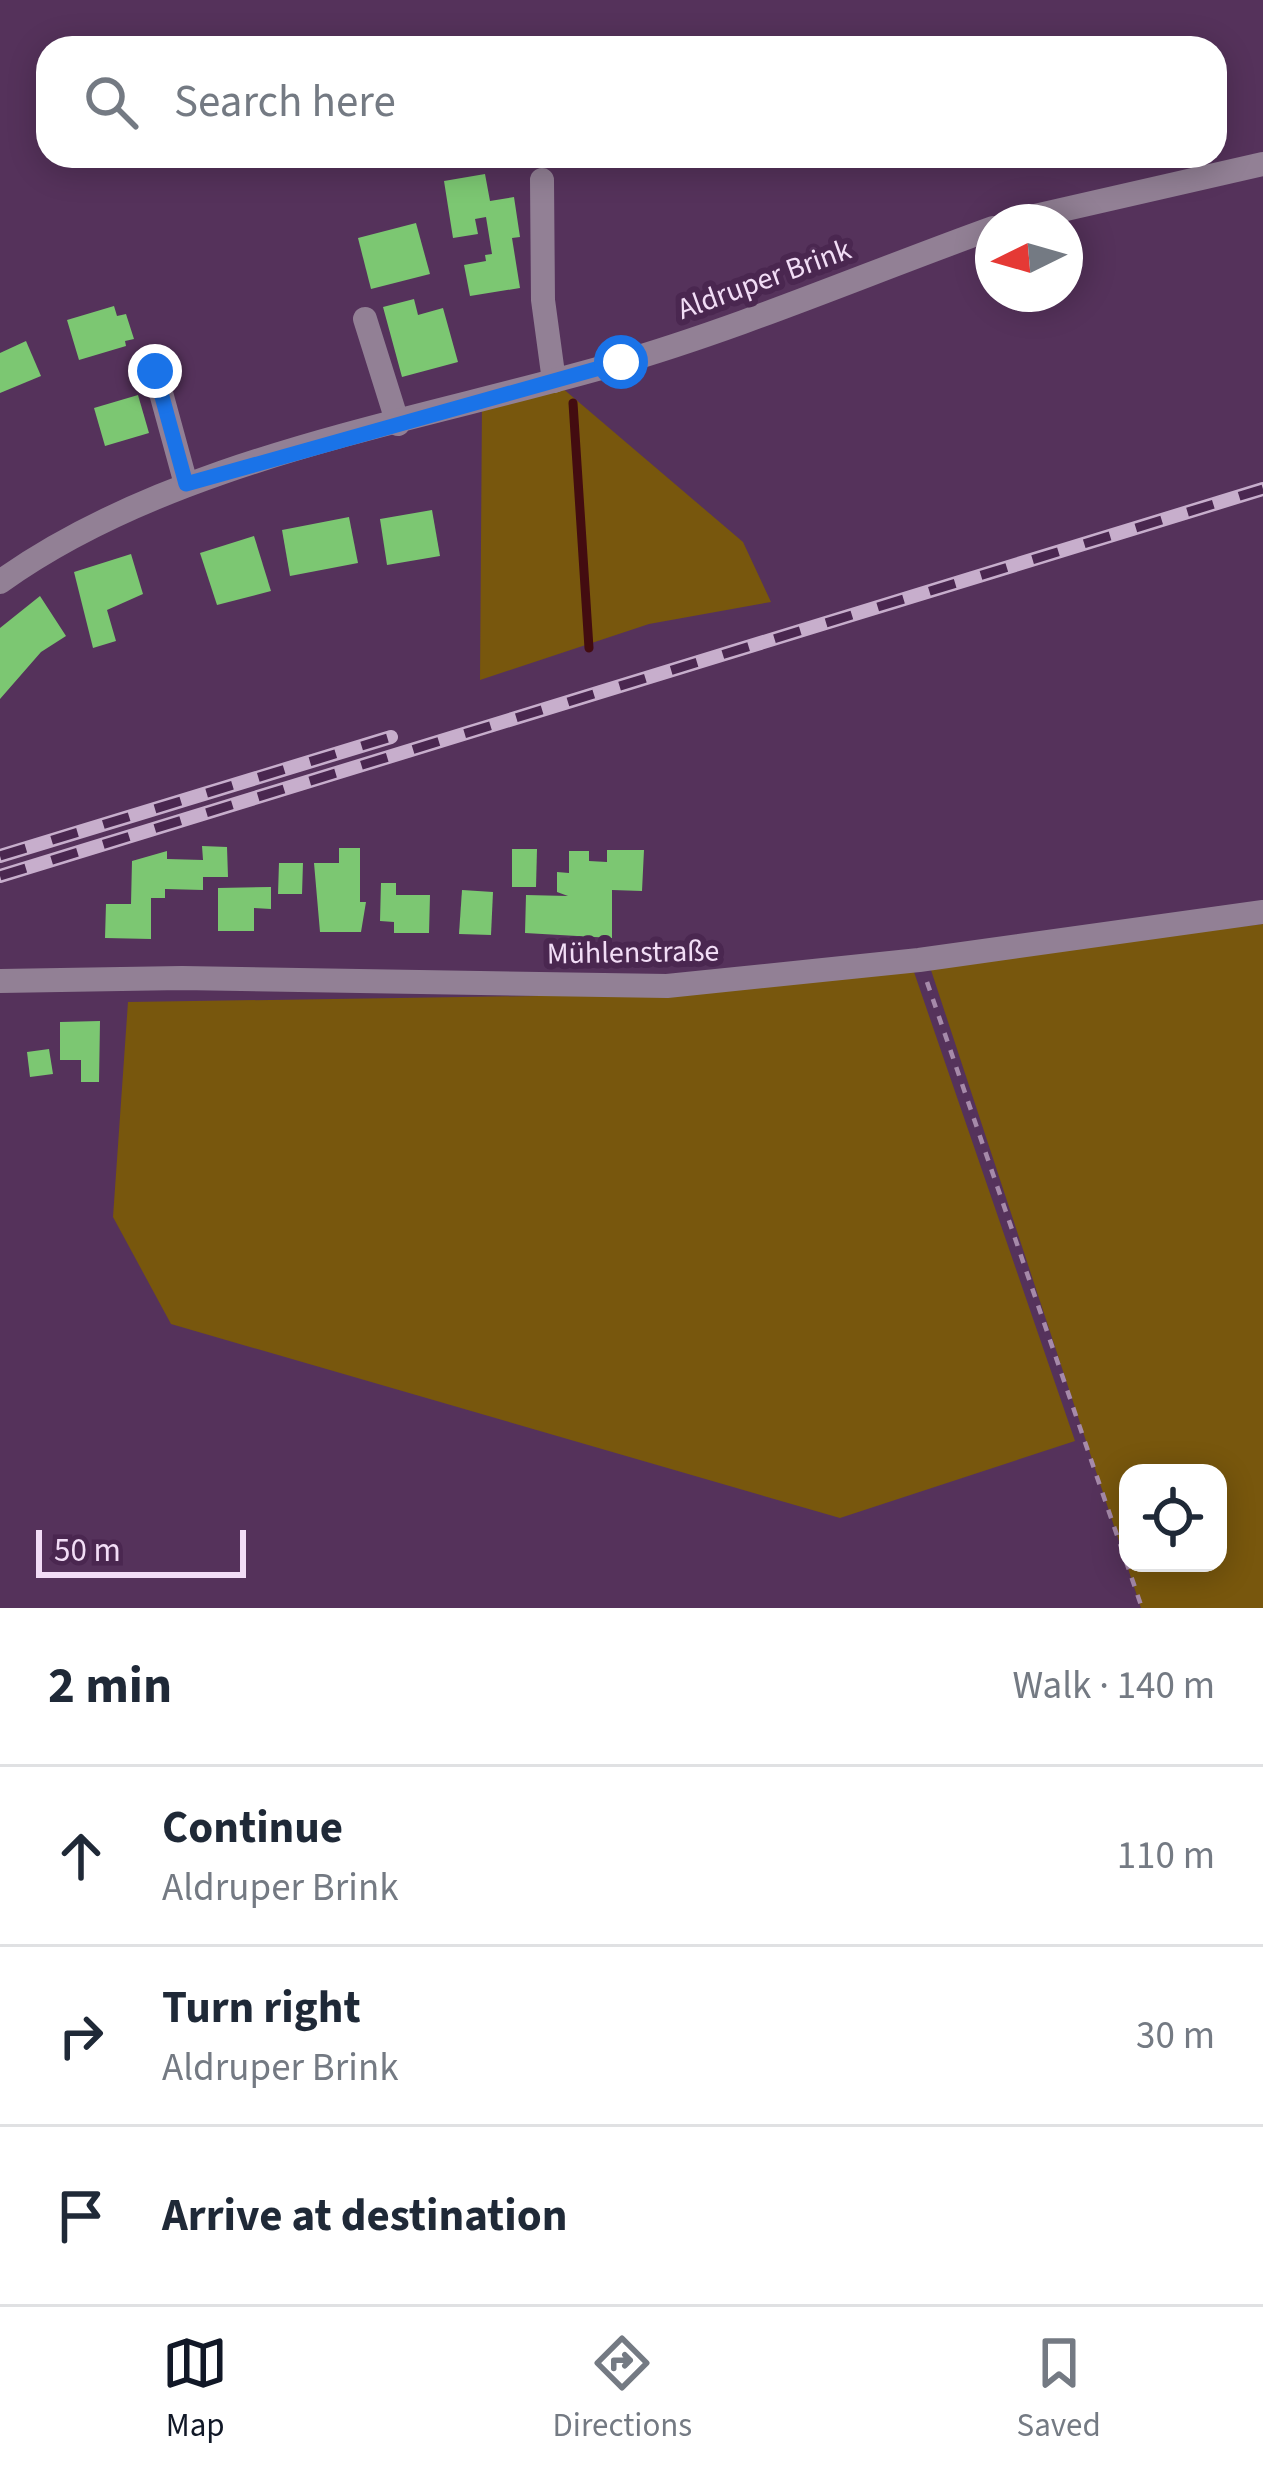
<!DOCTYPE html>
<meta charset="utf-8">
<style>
body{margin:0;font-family:"Source Sans 3",sans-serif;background:#f2f2f3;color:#1f2937}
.controls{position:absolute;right:36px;bottom:36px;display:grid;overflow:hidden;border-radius:24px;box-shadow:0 6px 30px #0003}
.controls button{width:108px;height:108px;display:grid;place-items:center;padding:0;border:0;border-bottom:3px solid #e0e1e3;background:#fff;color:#1f2937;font:60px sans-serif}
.compass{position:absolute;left:975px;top:204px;width:108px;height:108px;border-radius:50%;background:#fff;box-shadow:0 6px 30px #0003;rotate:265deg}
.scale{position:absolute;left:36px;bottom:30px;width:210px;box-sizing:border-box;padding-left:12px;border:6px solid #f2ddf6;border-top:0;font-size:33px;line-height:42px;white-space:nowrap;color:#f2ddf6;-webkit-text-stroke:9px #4a2750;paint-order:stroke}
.stop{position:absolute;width:36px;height:36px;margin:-27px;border:9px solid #1a73e8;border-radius:50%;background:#fff}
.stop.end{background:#1a73e8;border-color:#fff;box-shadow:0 3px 12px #0008}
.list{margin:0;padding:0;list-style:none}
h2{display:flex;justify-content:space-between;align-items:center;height:156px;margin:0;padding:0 48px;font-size:51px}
h2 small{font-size:39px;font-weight:400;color:#747a83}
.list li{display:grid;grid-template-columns:78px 1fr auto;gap:36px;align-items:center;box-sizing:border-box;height:180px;padding:0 48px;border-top:3px solid #e0e1e3}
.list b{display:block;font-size:45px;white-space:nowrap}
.list p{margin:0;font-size:39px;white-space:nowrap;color:#747a83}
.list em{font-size:39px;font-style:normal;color:#747a83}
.icon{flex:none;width:66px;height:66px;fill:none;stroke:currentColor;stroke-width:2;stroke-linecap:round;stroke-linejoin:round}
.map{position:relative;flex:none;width:1263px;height:1608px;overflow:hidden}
.search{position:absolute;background:#fff;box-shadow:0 6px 30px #0003;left:36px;right:36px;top:36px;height:132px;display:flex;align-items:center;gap:30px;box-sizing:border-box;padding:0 42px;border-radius:36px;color:#747a83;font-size:45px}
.sheet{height:696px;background:#fff}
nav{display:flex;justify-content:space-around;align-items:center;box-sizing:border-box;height:168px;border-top:3px solid #e0e1e3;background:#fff;font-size:33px;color:#747a83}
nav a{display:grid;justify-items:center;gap:6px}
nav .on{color:#111827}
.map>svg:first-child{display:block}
.green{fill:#78570d;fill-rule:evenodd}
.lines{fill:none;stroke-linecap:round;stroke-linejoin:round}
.stream{stroke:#430c10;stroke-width:9}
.building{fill:#7cc772}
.path{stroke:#a68aaa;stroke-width:4.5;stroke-dasharray:9 9;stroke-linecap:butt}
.street{stroke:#928095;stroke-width:24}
.rail-casing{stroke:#c7aecc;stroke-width:14}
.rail{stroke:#4a2750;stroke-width:9;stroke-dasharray:27;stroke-linecap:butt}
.route{stroke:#1a73e8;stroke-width:15}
.labels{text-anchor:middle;stroke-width:12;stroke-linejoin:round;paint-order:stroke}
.street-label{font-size:30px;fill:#f2ddf6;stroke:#4a2750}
</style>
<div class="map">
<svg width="1263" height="1608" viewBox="0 0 1263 1608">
<rect width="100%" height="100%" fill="#55325b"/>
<g class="green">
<path d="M554 381 743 542 771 602 649 624 480 680 482 402Z"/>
<path d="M1263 924V1608H1141L929 964ZM1128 1473H1218V1563H1128Z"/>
<path d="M914 972 1075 1441 840 1518 171 1324 113 1217 128 1002 669 994Z"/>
</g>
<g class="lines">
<path class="stream" d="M573 403 589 648"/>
</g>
<g class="building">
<path d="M485 174 490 201 514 197 520 237 512 238 520 288 470 296 464 265 486 261 485 255 492 254 486 217 475 219 478 234 453 238 444 181Z"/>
<path d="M416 223 430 274 371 289 358 238Z"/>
<path d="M414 299 418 315 443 308 458 362 402 377 383 307Z"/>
<path d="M114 306 117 316 126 314 134 339 125 341 126 346 79 360 67 320Z"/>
<path d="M26 341 41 376 0 393V353Z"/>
<path d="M138 395 149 433 105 446 94 408Z"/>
<path d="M432 510 440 556 387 565 380 519Z"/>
<path d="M349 517 358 563 290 576 282 530Z"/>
<path d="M254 536 271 591 217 605 200 553Z"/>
<path d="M131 554 143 594 107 610 116 641 93 648 74 572Z"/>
<path d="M40 596 66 636 41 652 0 699V628Z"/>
<path d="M202 846 227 847 228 877H203V890L165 889V898H151V939L105 938 106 904H131L132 861 167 851V859L203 860Z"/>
<path d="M339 848H360V902H366L361 932H320L314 863H339Z"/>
<path d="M512 849H537L536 887H512Z"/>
<path d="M607 850H644L642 891 612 890V938L525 933 526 895 568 896 557 892V872L569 873V851H589V861L607 862Z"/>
<path d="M279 863H303L302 894H278Z"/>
<path d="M381 883H396V895H430L429 933H394V922L380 921Z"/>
<path d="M271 887V909L254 908V931H218V888Z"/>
<path d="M462 890 493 892 491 935 459 934Z"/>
<path d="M100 1021 99 1082H81V1060H60V1022Z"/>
<path d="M49 1049 53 1074 30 1077 27 1052Z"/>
</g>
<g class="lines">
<path class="path" d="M927 982 1142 1608"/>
<g class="street">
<path d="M542 180 543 300 554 381"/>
<path d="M1009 222 1263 164"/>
<path d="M365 319 398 424"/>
<path d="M155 371 186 484"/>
<path d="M0 582C171 459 415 422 615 364 743 327 868 273 993 228"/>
<path d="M0 981 182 978 667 986 919 960 1263 912"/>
</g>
<defs>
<g id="rail">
<path d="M0 856 391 737"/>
<path d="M0 876 1263 489"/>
</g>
</defs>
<use href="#rail" class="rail-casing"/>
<use href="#rail" class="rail"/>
</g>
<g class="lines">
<path class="route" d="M155 371 186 484 621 362"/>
</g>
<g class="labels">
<g class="street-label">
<text transform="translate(764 279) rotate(-20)" y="10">Aldruper Brink</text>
<text transform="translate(633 952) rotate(-1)" y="10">Mühlenstraße</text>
</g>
</g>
</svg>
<div class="controls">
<button><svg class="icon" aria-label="locate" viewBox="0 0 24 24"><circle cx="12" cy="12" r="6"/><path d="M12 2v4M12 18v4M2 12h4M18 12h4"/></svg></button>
</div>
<svg class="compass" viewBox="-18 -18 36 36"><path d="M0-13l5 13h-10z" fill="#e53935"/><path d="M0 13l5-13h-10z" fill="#747a83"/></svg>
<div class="scale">50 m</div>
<div class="stop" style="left:621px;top:362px"></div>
<div class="stop end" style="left:155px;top:371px"></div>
<div class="search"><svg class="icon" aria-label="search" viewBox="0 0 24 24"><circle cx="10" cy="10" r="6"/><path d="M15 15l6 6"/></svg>Search here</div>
</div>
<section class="sheet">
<h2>2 min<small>Walk · 140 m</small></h2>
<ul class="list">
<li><svg class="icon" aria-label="ahead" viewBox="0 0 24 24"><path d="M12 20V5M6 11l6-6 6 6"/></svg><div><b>Continue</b><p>Aldruper Brink</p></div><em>110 m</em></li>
<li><svg class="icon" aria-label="right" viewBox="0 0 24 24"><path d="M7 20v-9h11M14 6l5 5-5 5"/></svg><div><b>Turn right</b><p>Aldruper Brink</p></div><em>30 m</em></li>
<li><svg class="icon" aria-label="arrive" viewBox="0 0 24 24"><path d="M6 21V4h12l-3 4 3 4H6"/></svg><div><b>Arrive at destination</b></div></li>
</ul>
</section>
<nav>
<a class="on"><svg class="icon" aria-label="map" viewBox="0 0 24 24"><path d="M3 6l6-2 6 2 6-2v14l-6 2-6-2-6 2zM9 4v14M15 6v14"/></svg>Map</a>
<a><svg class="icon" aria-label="directions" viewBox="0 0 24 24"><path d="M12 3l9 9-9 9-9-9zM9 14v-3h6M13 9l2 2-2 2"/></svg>Directions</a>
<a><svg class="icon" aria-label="saved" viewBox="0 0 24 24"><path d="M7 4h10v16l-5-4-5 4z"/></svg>Saved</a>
</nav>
